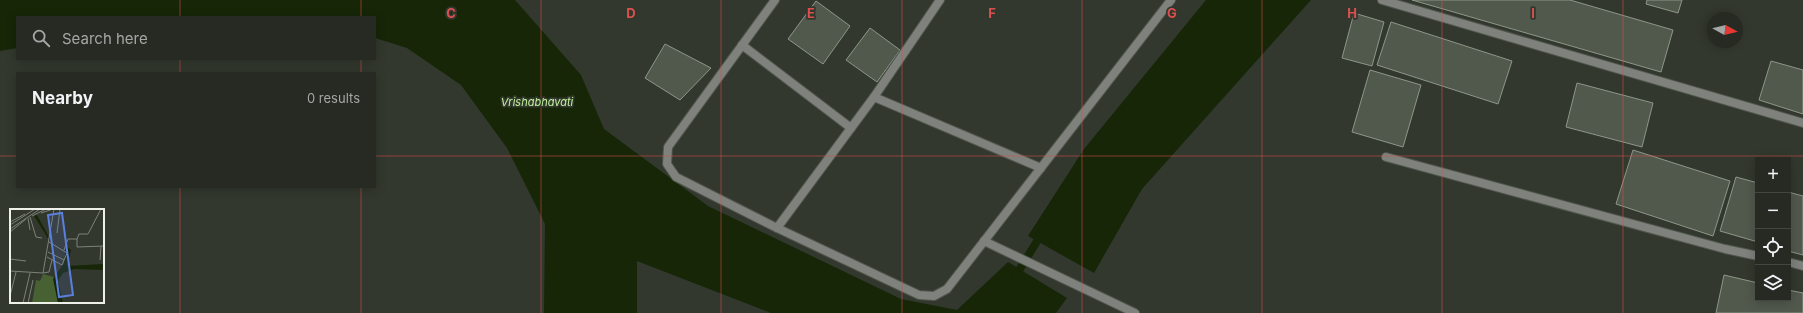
<!DOCTYPE html>
<meta charset="utf-8">
<style>
body{margin:0;font-family:Inter,sans-serif;background:#2e322a;color:#f1f3f6}
.controls{position:absolute;right:12px;bottom:12px;display:grid;overflow:hidden;border-radius:0px;box-shadow:0 2px 10px #0003}
.controls button{width:36px;height:36px;display:grid;place-items:center;padding:0;border:0;border-bottom:1px solid #424640;background:#262a22;color:#f1f3f6;font:20px sans-serif}
.compass{position:absolute;left:1707px;top:12px;width:36px;height:36px;border-radius:50%;background:#262a22;box-shadow:0 2px 10px #0003;rotate:98deg}
.list{margin:0;padding:0;list-style:none}
h2{display:flex;justify-content:space-between;align-items:center;height:52px;margin:0;padding:0 16px;font-size:17px}
h2 small{font-size:13px;font-weight:400;color:#a4a7a5}
.icon{flex:none;width:22px;height:22px;fill:none;stroke:currentColor;stroke-width:2;stroke-linecap:round;stroke-linejoin:round}
.map{position:relative;flex:none;width:1803px;height:313px;overflow:hidden}
.search{position:absolute;background:#262a22;box-shadow:0 2px 10px #0003;left:16px;top:16px;width:360px;height:44px;display:flex;align-items:center;gap:10px;box-sizing:border-box;padding:0 14px;border-radius:0px;color:#a4a7a5;font-size:15px}
.panel{position:absolute;background:#262a22;box-shadow:0 2px 10px #0003;left:16px;top:72px;width:360px;height:116px;border-radius:0px}
.map>svg:first-child{display:block}
.water{fill:#162607}
.lines{fill:none;stroke-linecap:round;stroke-linejoin:round}
.stream{stroke:#162607;stroke-width:8}
.building{fill:#51584c;stroke:#8e9689}
.minor-casing{stroke:#50564c;stroke-width:10}
.minor{stroke:#7e817c;stroke-width:8}
.grid{fill:none;stroke:#db504f;stroke-width:1;stroke-opacity:0.55}
.labels{text-anchor:middle;stroke-width:3.5;stroke-linejoin:round;paint-order:stroke}
.water-label{font-size:11px;font-style:italic;fill:#c1f39b;stroke:#32382e}
.inset-road{fill:none;stroke:#7d8279;stroke-width:1}
.view{fill:#5b7fdd;fill-opacity:0.15;stroke:#5b7fdd;stroke-width:2}
.inset-edge{fill:none;stroke:#edf1ea;stroke-width:2}
.grid-label{font-size:13px;text-anchor:middle;font-weight:bold;fill:#db504f;stroke:#32382e;stroke-width:3.5;stroke-linejoin:round;paint-order:stroke}
</style>
<div class="map">
<svg width="1803" height="313" viewBox="0 0 1803 313">
<rect width="100%" height="100%" fill="#32382e"/>
<g class="water">
<path d="M0 0H515L581 75 604 129 708 206 901 299 957 310 1008 262 1067 298 1056 313H771L637 261V313H544L545 224 507 148 461 85 407 48 375 38V17H17V48L0 51Z"/>
<path d="M1206 0H1311L1142 189 1094 273 1028 236 1084 149Z"/>
</g>
<g class="lines">
<path class="stream" d="M1015 277 1042 233"/>
</g>
<g class="building">
<path d="M1412 0H1570L1673 30 1661 72Z"/>
<path d="M1647 0H1682L1678 13 1646 4Z"/>
<path d="M816 1 850 26 823 64 788 39Z"/>
<path d="M1354 13 1384 22 1372 66 1342 58Z"/>
<path d="M1391 22 1512 61 1498 104 1377 65Z"/>
<path d="M870 28 900 50 877 82 846 60Z"/>
<path d="M665 44 711 68 680 100 645 78Z"/>
<path d="M1771 61 1803 70V114L1759 100Z"/>
<path d="M1370 70 1421 85 1403 147 1352 132Z"/>
<path d="M1577 83 1653 103 1642 147 1566 127Z"/>
<path d="M1633 150 1730 181 1713 236 1616 204Z"/>
<path d="M1736 177 1758 183V242L1720 231Z"/>
<path d="M1788 192 1803 196V255L1788 251Z"/>
<path d="M1724 275 1758 283V298H1788V290L1803 293V313H1716Z"/>
</g>
<g class="lines">
<defs>
<g id="minor">
<path d="M775 0 668 147 667 164 676 177 777 228 919 295 934 296 947 289 1171 0"/>
<path d="M1382 0 1803 123"/>
<path d="M742 45 851 128"/>
<path d="M874 97 1041 168"/>
<path d="M1386 157 1725 249 1758 256"/>
<path d="M777 228 874 97 940 0"/>
<path d="M984 241 1135 313"/>
<path d="M1788 262 1803 266"/>
</g>
</defs>
<use href="#minor" class="minor-casing"/>
<use href="#minor" class="minor"/>
</g>
<path class="grid" d="M180 0V17M361 0V17M541 0V313M721 0V313M902 0V313M1082 0V313M1262 0V313M1442 0V313M1623 0V313M180 59V73M361 59V73M0 156H17M375 156H1803M180 187V313M361 187V313"/>
<g class="labels">
<g class="water-label">
<text x="537" y="106">Vrishabhavati</text>
</g>
</g>
<g transform="translate(10 209)">
<rect width="94" height="94" fill="#32382e"/>
<path d="M33 65 44 68 48 94H22L26 71 30 72Z" fill="#476133"/>
<path d="M27 6 39 28V31L24 7ZM56 37 61 41 57 57 94 55V61L64 60 53 64 48 72 53 94H48L43 70 54 54Z" fill="#162607"/>
<path class="inset-road" d="M31 4 43 0M22 7 36 0M20 8 26 28 32 29M18 9 20 21M0 13 15 5M0 16 25 0M0 20 30 0M0 23 16 10M47 24 50 0M67 30V38L94 37M54 41 58 30H67L69 25H78L91 0M38 43 54 51M37 48 52 56 57 44 39 33M0 50 16 52M90 51 91 37M0 62 33 64 44 0M33 64 39 63 42 51M0 87 6 63M13 94 20 64M18 94 23 71"/>
<path class="view" d="M52 4 63 86 49 88 38 6Z"/>
<rect width="94" height="94" class="inset-edge"/>
</g>
<g class="grid-label">
<text x="451" y="18">C</text>
<text x="631" y="18">D</text>
<text x="811" y="18">E</text>
<text x="992" y="18">F</text>
<text x="1172" y="18">G</text>
<text x="1352" y="18">H</text>
<text x="1533" y="18">I</text>
</g>
</svg>
<div class="controls">
<button>+</button>
<button>−</button>
<button><svg class="icon" aria-label="locate" viewBox="0 0 24 24"><circle cx="12" cy="12" r="6"/><path d="M12 2v4M12 18v4M2 12h4M18 12h4"/></svg></button>
<button><svg class="icon" aria-label="layers" viewBox="0 0 24 24"><path d="M12 4l9 5-9 5-9-5zM3 14l9 5 9-5"/></svg></button>
</div>
<svg class="compass" viewBox="-18 -18 36 36"><path d="M0-13l5 13h-10z" fill="#e53935"/><path d="M0 13l5-13h-10z" fill="#a4a7a5"/></svg>
<div class="search"><svg class="icon" aria-label="search" viewBox="0 0 24 24"><circle cx="10" cy="10" r="6"/><path d="M15 15l6 6"/></svg>Search here</div>
<section class="panel">
<h2>Nearby<small>0 results</small></h2>
<ul class="list">
</ul>
</section>
</div>
